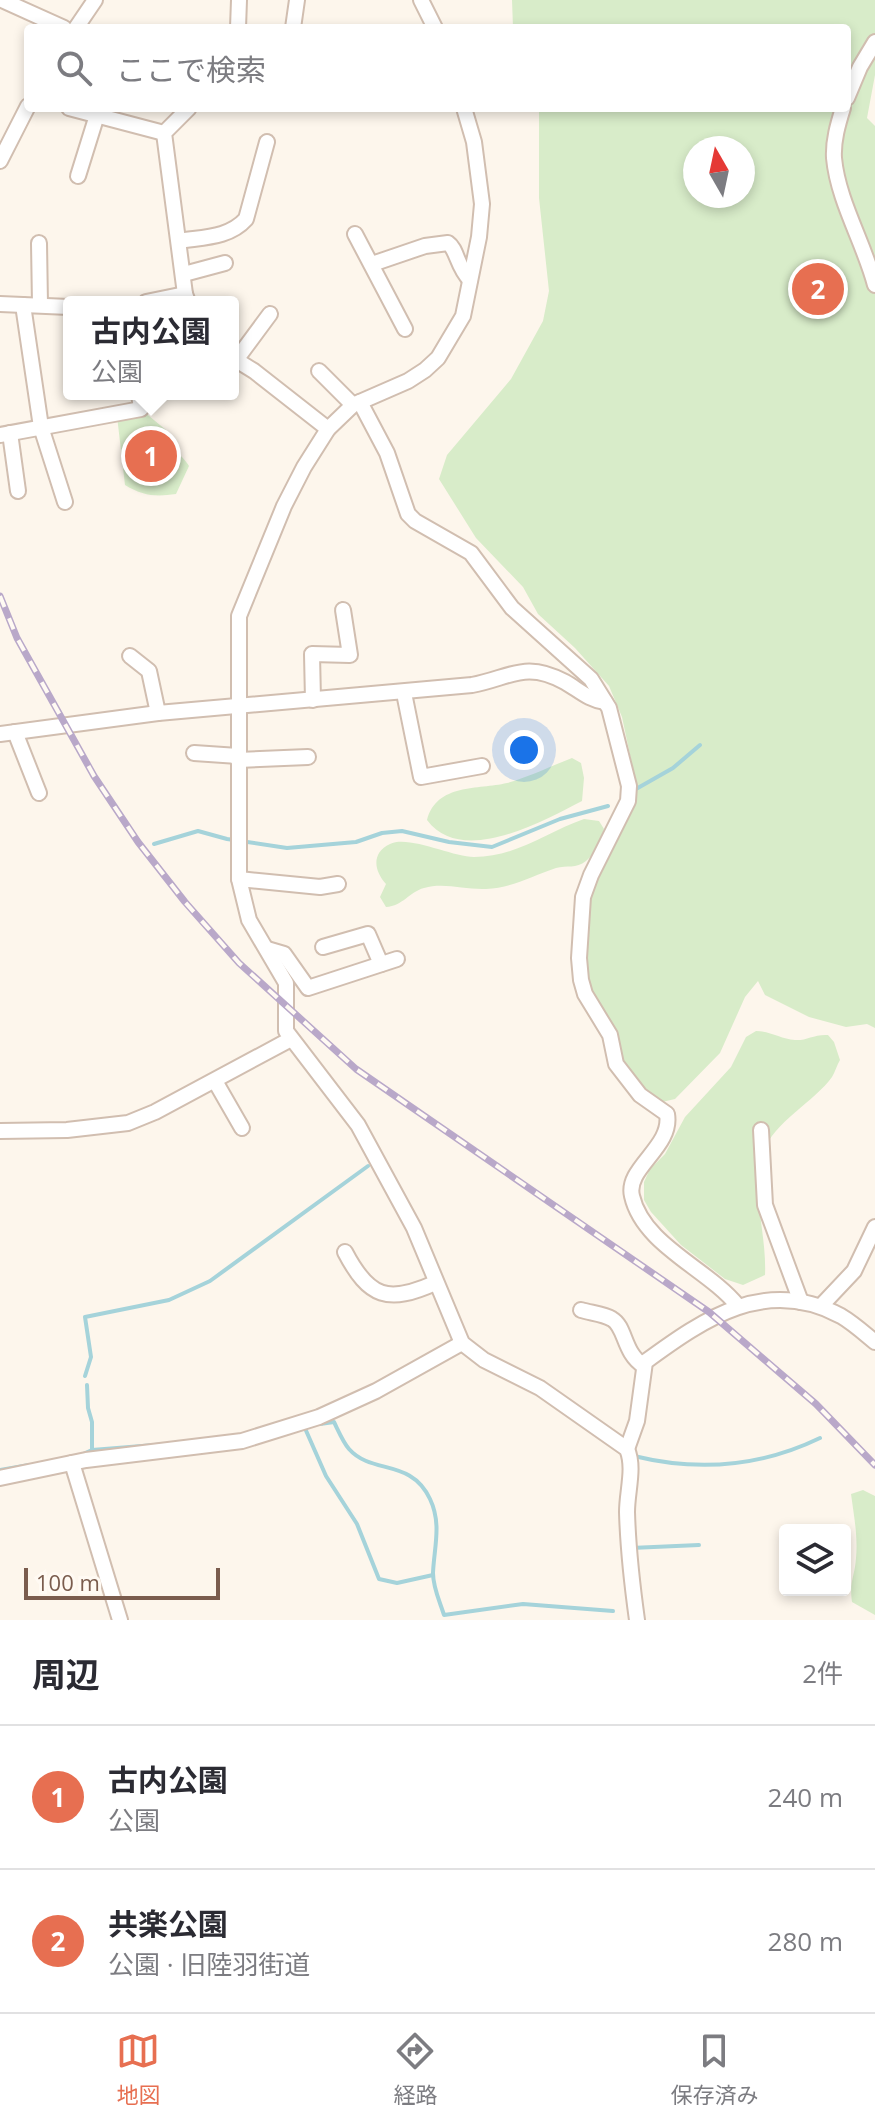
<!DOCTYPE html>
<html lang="ja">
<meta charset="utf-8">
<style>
body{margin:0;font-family:"Open Sans","Noto Sans JP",sans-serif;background:#f2f2f3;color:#2b2b33}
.controls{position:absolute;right:24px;bottom:24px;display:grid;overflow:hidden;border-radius:8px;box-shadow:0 4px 12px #0003}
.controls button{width:72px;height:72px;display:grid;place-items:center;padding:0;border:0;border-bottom:2px solid #e1e1e2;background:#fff;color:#2b2b33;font:40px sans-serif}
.compass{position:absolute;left:683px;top:136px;width:72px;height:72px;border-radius:50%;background:#fff;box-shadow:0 4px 12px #0003;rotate:351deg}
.scale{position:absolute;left:24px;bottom:20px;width:196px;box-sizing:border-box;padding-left:8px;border:4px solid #7a5c4d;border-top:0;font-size:22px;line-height:28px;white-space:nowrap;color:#7a5c4d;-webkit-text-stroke:6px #fffaf3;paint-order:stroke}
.you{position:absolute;left:524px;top:750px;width:28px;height:28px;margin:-20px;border:6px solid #fff;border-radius:50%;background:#1a73e8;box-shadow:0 0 0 12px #1a73e833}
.badge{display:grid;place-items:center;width:52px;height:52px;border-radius:50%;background:#e76f51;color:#fff;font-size:26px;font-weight:700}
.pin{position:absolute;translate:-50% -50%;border:4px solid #fff;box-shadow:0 2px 8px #0006}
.popup{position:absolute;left:63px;top:296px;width:176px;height:104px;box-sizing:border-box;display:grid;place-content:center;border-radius:8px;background:#fff;filter:drop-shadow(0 2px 6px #0005);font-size:26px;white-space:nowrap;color:#7c7c81}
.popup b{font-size:30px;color:#2b2b33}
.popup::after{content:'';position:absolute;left:50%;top:100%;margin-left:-16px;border:16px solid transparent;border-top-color:#fff}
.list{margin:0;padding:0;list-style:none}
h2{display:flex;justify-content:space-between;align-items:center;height:104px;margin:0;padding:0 32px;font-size:34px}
h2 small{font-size:26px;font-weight:400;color:#7c7c81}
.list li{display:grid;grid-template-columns:52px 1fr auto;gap:24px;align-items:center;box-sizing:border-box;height:144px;padding:0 32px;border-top:2px solid #e1e1e2}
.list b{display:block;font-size:30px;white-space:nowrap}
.list p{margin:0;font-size:26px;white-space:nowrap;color:#7c7c81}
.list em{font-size:26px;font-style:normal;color:#7c7c81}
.icon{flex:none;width:44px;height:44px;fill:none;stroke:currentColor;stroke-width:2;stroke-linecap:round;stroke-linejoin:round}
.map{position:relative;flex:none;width:875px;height:1620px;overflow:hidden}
.search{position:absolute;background:#fff;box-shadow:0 4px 12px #0003;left:24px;right:24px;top:24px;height:88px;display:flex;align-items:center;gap:20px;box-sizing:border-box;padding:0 28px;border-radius:8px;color:#7c7c81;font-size:30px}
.sheet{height:392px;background:#fff}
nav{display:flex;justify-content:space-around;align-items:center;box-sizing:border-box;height:112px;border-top:2px solid #e1e1e2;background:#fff;font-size:22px;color:#7c7c81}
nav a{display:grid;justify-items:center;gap:4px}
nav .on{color:#e76f51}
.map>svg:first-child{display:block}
.green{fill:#d8ecc9;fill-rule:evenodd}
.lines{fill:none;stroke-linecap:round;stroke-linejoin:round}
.stream{stroke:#a5d3da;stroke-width:4}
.minor-casing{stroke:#d1beb0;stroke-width:18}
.minor{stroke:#fff;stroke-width:14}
.rail-casing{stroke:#b9a8c9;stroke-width:7}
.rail{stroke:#fffaf3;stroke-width:4;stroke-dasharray:12;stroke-linecap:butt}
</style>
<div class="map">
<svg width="875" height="1620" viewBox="0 0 875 1620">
<rect width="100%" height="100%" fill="#fdf6ec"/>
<g class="green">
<path d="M512 0H875V75L867 118 875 126V1028L867 1024 846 1027 809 1017 765 995 758 981 745 997 720 1053 675 1099 662 1102 641 1088 618 1058 589 990 584 973 586 899 607 855 633 808 637 788 622 717 609 686 575 648 538 614 523 587 476 538 439 479 447 455 511 379 543 321 549 291 539 198V108H847V28H513ZM695 148H743V196H695Z"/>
<path d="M143 411 166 430C167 449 180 451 189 466L176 494C156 497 143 496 125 485L117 416Z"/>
<path d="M572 758 581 763 584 778 582 801C543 821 462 867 427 820 437 783 478 790 507 783 529 777 551 766 572 758Z"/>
<path d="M584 819 599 821 604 829C600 840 594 855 586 861 576 869 567 865 556 868 532 876 512 888 486 889 465 890 444 882 424 888 409 892 403 906 386 907L380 897 386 884C374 871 371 853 390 844 409 835 452 857 474 857 516 857 547 832 584 819Z"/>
<path d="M756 1031C770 1031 781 1039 795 1040 806 1041 814 1034 828 1035L834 1042 840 1060C837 1065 835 1072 832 1077 815 1101 773 1123 764 1151 750 1192 767 1233 765 1275L743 1285 725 1279 681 1245 651 1212 644 1200V1182L650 1169 665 1154 685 1117 731 1067 746 1037Z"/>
<path d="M863 1490 875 1496V1615L852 1602C849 1581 855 1576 856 1558 858 1537 854 1516 851 1494Z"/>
</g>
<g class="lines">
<g class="stream">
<path d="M636 789 673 768 700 745"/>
<path d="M154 844 198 831 227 839 287 848 356 842 382 833 402 831 449 842 492 847 560 819 608 806"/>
<path d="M85 1376 91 1357 85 1317 169 1300 210 1281 368 1166"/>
<path d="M87 1385 88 1408 92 1422V1450"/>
<path d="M320 1424 334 1422C338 1430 343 1442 349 1449 372 1475 411 1458 430 1499 442 1524 434 1548 433 1573 433 1588 440 1602 444 1615L523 1604 613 1611"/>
<path d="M304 1426 326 1476 357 1524 379 1579 397 1583 433 1575"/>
<path d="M81 1455 92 1450 167 1444"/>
<path d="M634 1456C699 1472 760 1467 820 1438"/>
<path d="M0 1470 29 1465"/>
<path d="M631 1548 699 1545"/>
</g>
<defs>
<g id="minor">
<path d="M2 0 64 28"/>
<path d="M421 0 435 28"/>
<path d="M76 28 95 0"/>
<path d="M238 28 239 0"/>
<path d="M293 28 297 0"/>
<path d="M847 98 860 67 875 42"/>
<path d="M69 108 164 133"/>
<path d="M464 108 474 142 482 204 479 237 463 316 438 358 425 370 408 381 353 405 328 429 304 467 284 506 239 616V879L249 920 286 983V1031L358 1125 414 1228 462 1343 484 1360 540 1388 627 1449C635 1468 627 1491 627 1512 628 1548 632 1584 637 1620"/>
<path d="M843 108C838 124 833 141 834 158 838 201 864 243 875 285"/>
<path d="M0 161 28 106"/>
<path d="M78 176 97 115"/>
<path d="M355 234 405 329"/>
<path d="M179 241C203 237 229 238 246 219L267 142"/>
<path d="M39 243 40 304"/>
<path d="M372 264 425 246 448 243C457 249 457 267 470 280"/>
<path d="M184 274 225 263"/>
<path d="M185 294 164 133 189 108"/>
<path d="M146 302 185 294 188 302"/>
<path d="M0 304 69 307"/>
<path d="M23 305 41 427 65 502"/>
<path d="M233 358 254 371 328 429"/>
<path d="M236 360 270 314"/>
<path d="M319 371 353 405"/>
<path d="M360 402 387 453 408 514 415 521 471 553 512 608 591 679 609 708 629 786 628 801 591 875 583 897 579 958 581 980 585 994 610 1035 616 1064 640 1095 667 1114C673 1147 625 1168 632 1196 643 1245 708 1269 737 1305"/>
<path d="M10 433 18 491"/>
<path d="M0 435 141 409 139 394"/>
<path d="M130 656 149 671 158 713"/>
<path d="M404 693 421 777 482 766"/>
<path d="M313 700 312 654 350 655 343 610"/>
<path d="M15 732 39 793"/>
<path d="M0 734 158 713 472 685C510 678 525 660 565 682 579 690 589 700 605 702"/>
<path d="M194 753 238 756"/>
<path d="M238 760 308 757"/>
<path d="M239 879 320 887 338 884"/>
<path d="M323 947 368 934 381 964"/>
<path d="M267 949 284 954 308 988 397 959"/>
<path d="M215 1081 242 1128"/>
<path d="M761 1130 765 1205 801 1302"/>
<path d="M0 1131 67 1130 128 1123 155 1112 291 1039"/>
<path d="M345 1252C369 1298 388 1304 435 1283"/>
<path d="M821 1306 854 1271 875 1227"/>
<path d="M581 1310C591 1313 604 1314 612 1319 626 1327 623 1353 644 1366"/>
<path d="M627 1449 637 1421 645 1362C705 1318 766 1276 841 1316 853 1323 864 1333 875 1342"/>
<path d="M72 1463 120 1620"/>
<path d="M0 1478 86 1460 242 1441 319 1417 376 1391 462 1343"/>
</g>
</defs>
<use href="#minor" class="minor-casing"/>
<use href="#minor" class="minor"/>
<defs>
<path id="rail" d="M0 596 17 638 94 776 138 842 185 902 239 963 356 1069 709 1312 816 1404 875 1465"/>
</defs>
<use href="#rail" class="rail-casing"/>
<use href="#rail" class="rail"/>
</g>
</svg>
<div class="controls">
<button><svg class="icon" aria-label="layers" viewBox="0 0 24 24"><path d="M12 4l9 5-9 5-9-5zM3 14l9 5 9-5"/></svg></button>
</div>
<svg class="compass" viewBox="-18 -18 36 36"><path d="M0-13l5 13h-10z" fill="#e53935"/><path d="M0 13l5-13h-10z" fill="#7c7c81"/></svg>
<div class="scale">100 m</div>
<div class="you"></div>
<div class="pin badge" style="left:151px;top:456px">1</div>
<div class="popup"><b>古内公園</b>公園</div>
<div class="pin badge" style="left:818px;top:289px">2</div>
<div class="search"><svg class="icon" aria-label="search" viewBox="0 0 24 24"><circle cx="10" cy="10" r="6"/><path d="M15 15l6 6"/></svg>ここで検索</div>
</div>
<section class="sheet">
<h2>周辺<small>2件</small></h2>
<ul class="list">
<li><span class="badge">1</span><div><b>古内公園</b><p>公園</p></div><em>240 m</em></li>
<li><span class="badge">2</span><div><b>共楽公園</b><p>公園 · 旧陸羽街道</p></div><em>280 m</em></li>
</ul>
</section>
<nav>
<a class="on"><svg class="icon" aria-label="map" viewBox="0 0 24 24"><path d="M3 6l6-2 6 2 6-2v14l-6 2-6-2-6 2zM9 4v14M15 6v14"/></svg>地図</a>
<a><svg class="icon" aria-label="directions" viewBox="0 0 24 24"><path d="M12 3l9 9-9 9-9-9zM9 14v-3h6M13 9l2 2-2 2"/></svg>経路</a>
<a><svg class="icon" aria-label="saved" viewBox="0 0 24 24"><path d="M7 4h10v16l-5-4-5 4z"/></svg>保存済み</a>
</nav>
